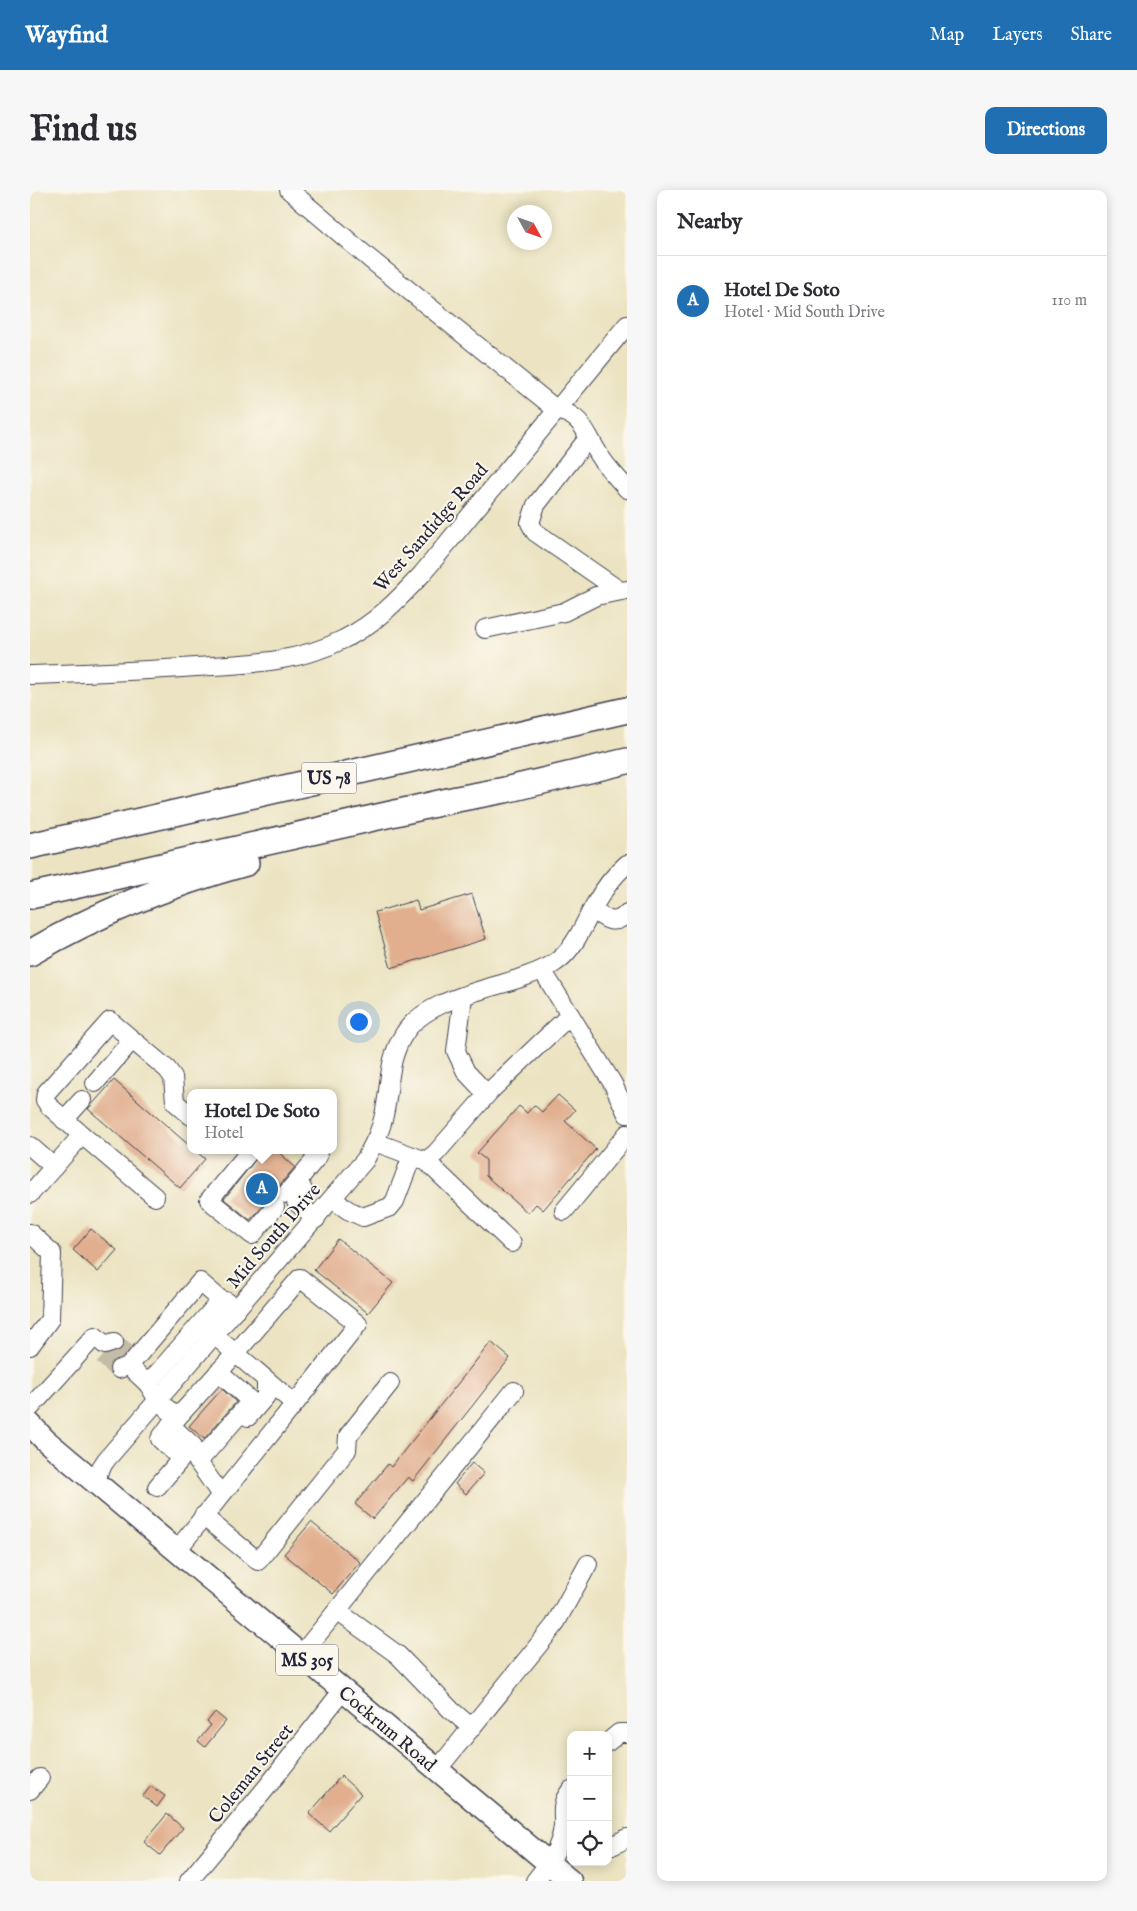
<!DOCTYPE html>
<meta charset="utf-8">
<style>
body{margin:0;font-family:"IM FELL English",serif;background:#f7f7f7;color:#2b2b33}
.controls{position:absolute;right:15px;bottom:15px;display:grid;overflow:hidden;border-radius:10px;box-shadow:0 2px 12px #0003}
.controls button{width:45px;height:45px;display:grid;place-items:center;padding:0;border:0;border-bottom:1px solid #e1e1e2;background:#fff;color:#2b2b33;font:25px sans-serif}
.compass{position:absolute;left:477px;top:15px;width:45px;height:45px;border-radius:50%;background:#fff;box-shadow:0 2px 12px #0003;rotate:130deg}
.you{position:absolute;left:328px;top:831px;width:18px;height:18px;margin:-12px;border:4px solid #fff;border-radius:50%;background:#1a73e8;box-shadow:0 0 0 8px #1a73e833}
.badge{display:grid;place-items:center;width:32px;height:32px;border-radius:50%;background:#1f6fb2;color:#fff;font-size:16px;font-weight:700}
.pin{position:absolute;translate:-50% -50%;border:2px solid #fff;box-shadow:0 1px 5px #0006}
.popup{position:absolute;left:157px;top:899px;width:150px;height:65px;box-sizing:border-box;display:grid;place-content:center;border-radius:10px;background:#fff;filter:drop-shadow(0 1px 4px #0005);font-size:16px;white-space:nowrap;color:#7c7c81}
.popup b{font-size:19px;color:#2b2b33}
.popup::after{content:'';position:absolute;left:50%;top:100%;margin-left:-10px;border:10px solid transparent;border-top-color:#fff}
.list{margin:0;padding:0;list-style:none}
h2{display:flex;justify-content:space-between;align-items:center;height:65px;margin:0;padding:0 20px;font-size:21px}
h2 small{font-size:16px;font-weight:400;color:#7c7c81}
.list li{display:grid;grid-template-columns:32px 1fr auto;gap:15px;align-items:center;box-sizing:border-box;height:90px;padding:0 20px;border-top:1px solid #e1e1e2}
.list b{display:block;font-size:19px;white-space:nowrap}
.list p{margin:0;font-size:16px;white-space:nowrap;color:#7c7c81}
.list em{font-size:16px;font-style:normal;color:#7c7c81}
.icon{flex:none;width:28px;height:28px;fill:none;stroke:currentColor;stroke-width:2;stroke-linecap:round;stroke-linejoin:round}
.map{position:relative;flex:none;width:597px;height:1691px;overflow:hidden;border-radius:10px}
header{display:flex;align-items:center;gap:30px;box-sizing:border-box;height:70px;padding:0 25px;background:#1f6fb2;color:#fff}
header strong{font-size:24px}
nav{display:flex;gap:28px;margin-inline-start:auto;font-size:18px}
.intro{display:flex;align-items:center;justify-content:space-between;box-sizing:border-box;height:120px;padding:0 30px}
h1{margin:0;font-size:35px}
.button{padding:12px 22px;border-radius:10px;background:#1f6fb2;color:#fff;font-size:18px;font-weight:700}
main{display:flex;gap:30px;padding:0 30px}
aside{flex:1;background:#fff;border-radius:10px;box-shadow:0 2px 12px #0003}
.map>svg:first-child{display:block}
.building{fill:#e1ae8e}
.lines{fill:none;stroke-linecap:round;stroke-linejoin:round}
.minor-tunnel{stroke:#c3bca6;stroke-width:18;stroke-dasharray:18 9;stroke-linecap:butt}
.minor-casing{stroke:#403f4f;stroke-width:20}
.major-casing{stroke:#403f4f;stroke-width:25}
.highway-casing{stroke:#403f4f;stroke-width:28}
.minor{stroke:#fff;stroke-width:18}
.major{stroke:#fff;stroke-width:22}
.highway{stroke:#fff;stroke-width:25}
.labels{text-anchor:middle;stroke-width:4;stroke-linejoin:round;paint-order:stroke}
.shield{fill:#fbf7ec;stroke:#636270;stroke-width:1}
.shield-label{font-size:18px;font-weight:bold;fill:#22223b}
.street-label{font-size:19px;fill:#22223b;stroke:#fbf7ec}
</style>
<header>
<strong>Wayfind</strong>
<nav><a>Map</a><a>Layers</a><a>Share</a></nav>
</header>
<div class="intro"><h1>Find us</h1><a class="button">Directions</a></div>
<main>
<div class="map">
<svg width="597" height="1691" viewBox="0 0 597 1691">
<rect width="100%" height="100%" fill="#fbf7ec"/>
<filter id="ink" filterUnits="userSpaceOnUse"><feTurbulence type="fractalNoise" baseFrequency=".02" numOctaves="2"/><feDisplacementMap in="SourceGraphic" scale="10" xChannelSelector="R" yChannelSelector="G"/><feConvolveMatrix kernelMatrix="1 2 1 2 8 2 1 2 1" color-interpolation-filters="sRGB"/></filter>
<filter id="wash" filterUnits="userSpaceOnUse"><feTurbulence type="fractalNoise" baseFrequency=".0096" numOctaves="4" result="noise"/><feDisplacementMap in="SourceGraphic" scale="20" xChannelSelector="R" yChannelSelector="G"/><feGaussianBlur stdDeviation="1.12" result="paint"/><feColorMatrix in="noise" values="0 0 0 0 0 0 0 0 0 0 0 0 0 0 0 0 0 1.4 0 .05"/><feComposite in="paint" operator="in"/></filter>
<g filter="url(#wash)">
<rect width="100%" height="100%" fill="#ebe3c1"/>
<g id="blocks">
<g class="building">
<path d="M442 704 456 749 361 778 345 722 386 710 389 720Z"/>
<path d="M84 890 161 957V960H165L175 969 150 998 58 919Z"/>
<path d="M528 905 545 920 535 931 566 959 513 1020 506 1014 498 1023 456 986V970L447 963 489 916 497 923 504 915 512 922Z"/>
<path d="M233 960H246L265 977 248 997 246 1003 220 1030 194 1009Z"/>
<path d="M61 1039 87 1060 68 1082 43 1060Z"/>
<path d="M308 1049 363 1093 338 1123 284 1080Z"/>
<path d="M461 1152 480 1168 383 1291 378 1287 343 1329 325 1314 358 1274 361 1277Z"/>
<path d="M192 1199 206 1212 174 1249 159 1236Z"/>
<path d="M442 1273 454 1283 436 1304 425 1294Z"/>
<path d="M281 1332 330 1372 303 1404 254 1364Z"/>
<path d="M185 1522 196 1531 175 1557 168 1551 181 1535 177 1532Z"/>
<path d="M311 1586 331 1604 299 1641 279 1624Z"/>
<path d="M121 1596 135 1606 127 1617 113 1606Z"/>
<path d="M137 1624 153 1638 130 1665 114 1652Z"/>
</g>
</g>
</g>
<g filter="url(#ink)">
<use href="#blocks" fill-opacity="0" stroke="#403f4f" stroke-width="1"/>
<g class="lines">
<g class="minor-tunnel">
<path d="M84 1152 100 1166"/>
<path d="M73 1166 89 1180"/>
</g>
<defs>
<g id="minor">
<path d="M259 0 340 69 527 220C554 226 556 245 570 266 577 278 588 288 597 299"/>
<path d="M559 247 506 315 500 333 505 342 590 401"/>
<path d="M455 439 534 422 566 406 597 400"/>
<path d="M0 485C55 483 111 481 166 477 217 474 268 473 314 449 345 434 369 409 392 384L597 135"/>
<path d="M563 719C574 729 585 737 597 723"/>
<path d="M512 780 583 894 597 924"/>
<path d="M433 807 426 861 436 882 454 901H460"/>
<path d="M65 893 102 850"/>
<path d="M34 930 52 910"/>
<path d="M52 945 125 1007"/>
<path d="M345 952 396 971 406 963 460 901 540 825"/>
<path d="M0 956 24 977"/>
<path d="M221 960 179 1010 222 1045 245 1017"/>
<path d="M282 960 288 966 268 990 273 1000 266 1012 286 1029"/>
<path d="M396 971 482 1053"/>
<path d="M0 1004 52 945 19 916 15 910 16 903 80 831 137 879 143 887 145 912 161 926"/>
<path d="M256 1004 268 990"/>
<path d="M302 1009 318 1020 333 1027 360 1017 365 1011 382 966"/>
<path d="M534 1021 597 944"/>
<path d="M0 1043 22 1063 20 1129 0 1156"/>
<path d="M184 1145 265 1214"/>
<path d="M99 1176 118 1194 128 1210 147 1228 205 1164 270 1088 328 1134 271 1206 147 1360"/>
<path d="M89 1179 99 1176 170 1092 191 1110 196 1111 207 1119"/>
<path d="M118 1194 191 1110"/>
<path d="M0 1218 65 1146 75 1155 84 1152"/>
<path d="M218 1227 236 1206V1190"/>
<path d="M147 1228 140 1235 163 1256 168 1272 191 1305"/>
<path d="M168 1272 221 1211 188 1182"/>
<path d="M63 1290 76 1270 335 970C343 955 351 941 354 925 361 895 357 871 374 844 400 802 481 799 523 774 544 761 553 736 564 716 573 700 584 685 597 674"/>
<path d="M127 1297 151 1269 130 1249 140 1235"/>
<path d="M173 1326 228 1371 317 1260 318 1246 360 1193"/>
<path d="M307 1421 368 1465 421 1520 442 1538"/>
<path d="M271 1465 484 1201"/>
<path d="M578 1552 589 1543H597"/>
<path d="M407 1580 524 1436 558 1374"/>
<path d="M0 1600 10 1588"/>
<path d="M578 1654 584 1655 597 1648"/>
<path d="M159 1691 237 1597 313 1500"/>
<path d="M505 1691C518 1675 531 1658 533 1636 534 1620 529 1615 541 1600"/>
</g>
<path id="major" d="M0 1234 15 1250 540 1691"/>
<g id="highway">
<path d="M0 656 597 520"/>
<path d="M0 706 427 609 475 600 597 571"/>
<path d="M0 763C68 723 140 694 216 673"/>
</g>
</defs>
<use href="#minor" class="minor-casing"/>
<use href="#major" class="major-casing"/>
<use href="#highway" class="highway-casing"/>
<use href="#minor" class="minor"/>
<use href="#major" class="major"/>
<use href="#highway" class="highway"/>
</g>
</g>
<g class="labels">
<g class="shield">
<rect x="271.5" y="572.5" width="55" height="31" rx="4"/>
<rect x="246" y="1454.5" width="62" height="31" rx="4"/>
</g>
<g class="shield-label">
<text x="299" y="594">US 78</text>
<text x="277" y="1476">MS 305</text>
</g>
<g class="street-label">
<text transform="translate(400 337) rotate(-49)" y="7">West Sandidge Road</text>
<text transform="translate(243 1045) rotate(-49)" y="7">Mid South Drive</text>
<text transform="translate(358 1538) rotate(40)" y="7">Cockrum Road</text>
<text transform="translate(220 1583) rotate(-51)" y="7">Coleman Street</text>
</g>
</g>
</svg>
<div class="controls">
<button>+</button>
<button>−</button>
<button><svg class="icon" aria-label="locate" viewBox="0 0 24 24"><circle cx="12" cy="12" r="6"/><path d="M12 2v4M12 18v4M2 12h4M18 12h4"/></svg></button>
</div>
<svg class="compass" viewBox="-18 -18 36 36"><path d="M0-13l5 13h-10z" fill="#e53935"/><path d="M0 13l5-13h-10z" fill="#7c7c81"/></svg>
<div class="you"></div>
<div class="pin badge" style="left:232px;top:999px">A</div>
<div class="popup"><b>Hotel De Soto</b>Hotel</div>
</div>
<aside>
<h2>Nearby<small></small></h2>
<ul class="list">
<li><span class="badge">A</span><div><b>Hotel De Soto</b><p>Hotel · Mid South Drive</p></div><em>110 m</em></li>
</ul>
</aside>
</main>
